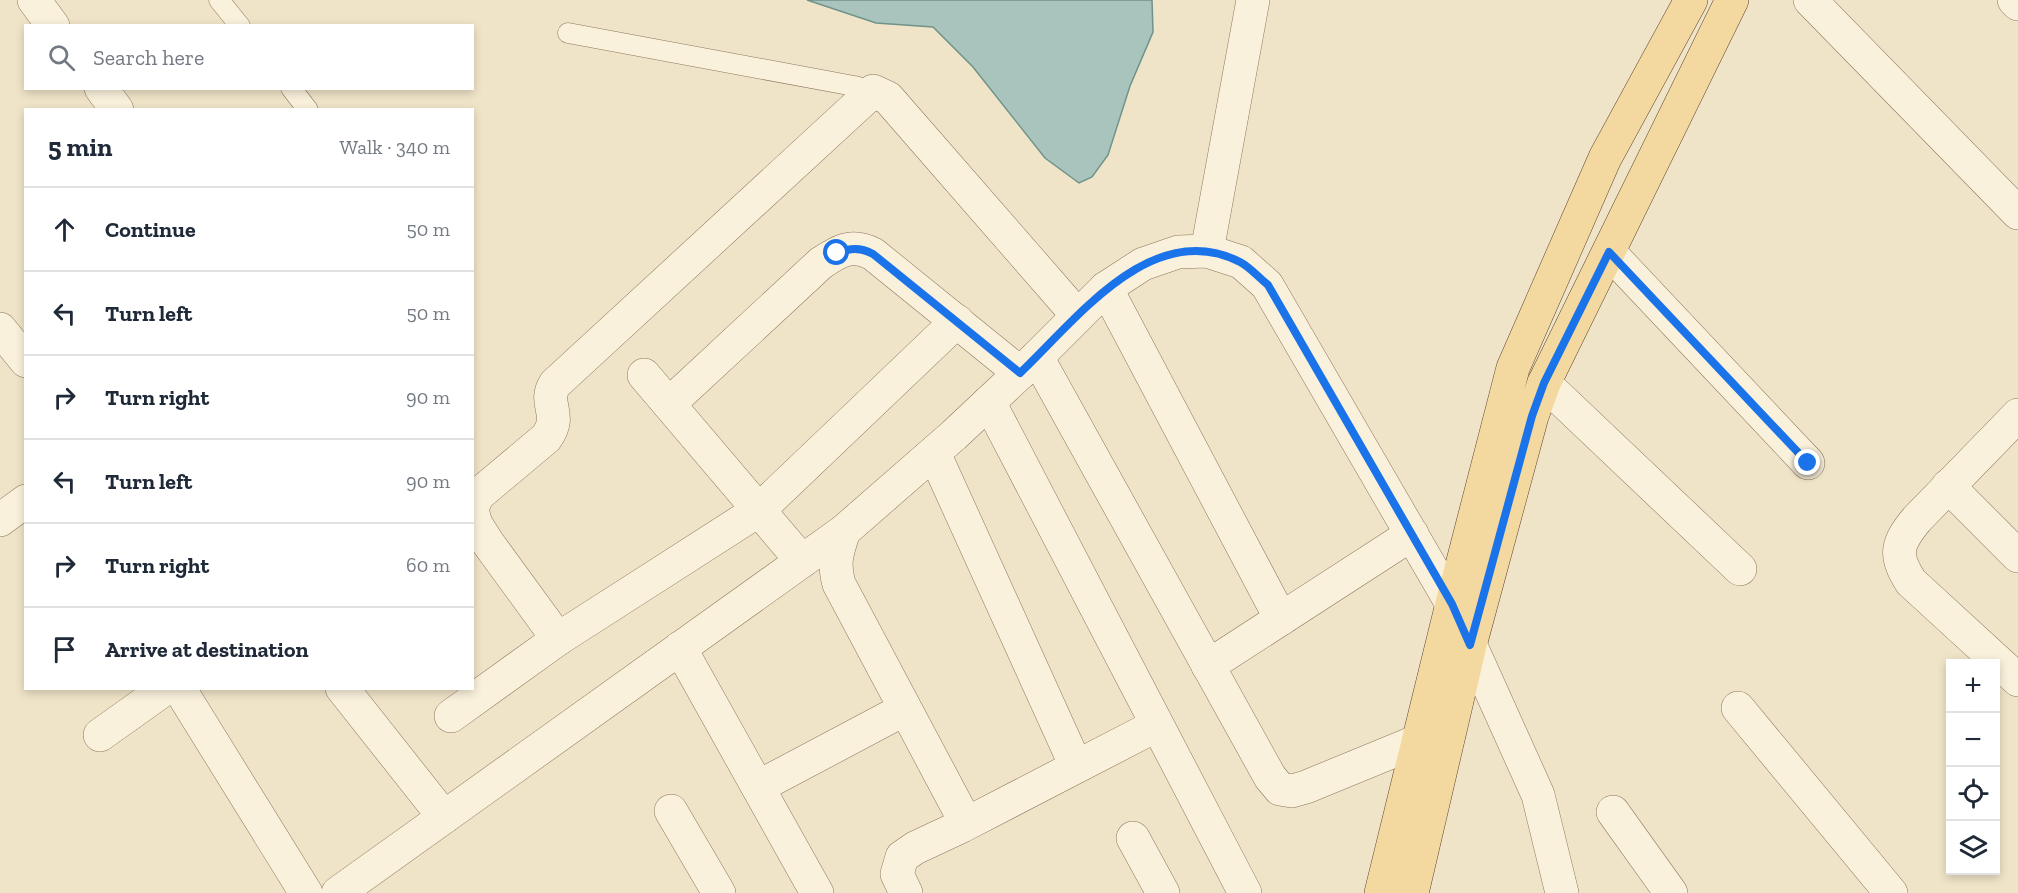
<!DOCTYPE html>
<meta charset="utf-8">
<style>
body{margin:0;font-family:"Zilla Slab",serif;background:#f2f2f3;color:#1f2937}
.controls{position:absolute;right:18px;bottom:18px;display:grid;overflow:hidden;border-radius:0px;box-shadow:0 3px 9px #0003}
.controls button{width:54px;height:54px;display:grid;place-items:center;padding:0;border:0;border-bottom:2px solid #e0e1e3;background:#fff;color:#1f2937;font:30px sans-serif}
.stop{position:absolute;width:18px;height:18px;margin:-14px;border:4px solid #1a73e8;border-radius:50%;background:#fff}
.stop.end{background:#1a73e8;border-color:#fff;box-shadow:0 2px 6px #0008}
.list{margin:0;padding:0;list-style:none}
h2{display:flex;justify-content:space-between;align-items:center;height:78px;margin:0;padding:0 24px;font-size:26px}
h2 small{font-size:20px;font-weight:400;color:#747a83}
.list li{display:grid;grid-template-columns:39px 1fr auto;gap:18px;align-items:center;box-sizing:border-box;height:84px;padding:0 24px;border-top:2px solid #e0e1e3}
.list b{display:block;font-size:22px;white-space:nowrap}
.list em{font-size:20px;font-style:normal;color:#747a83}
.icon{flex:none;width:33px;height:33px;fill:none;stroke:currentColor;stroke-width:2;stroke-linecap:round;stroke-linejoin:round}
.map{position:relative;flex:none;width:2018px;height:893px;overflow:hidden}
.search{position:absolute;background:#fff;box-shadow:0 3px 9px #0003;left:24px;top:24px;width:450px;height:66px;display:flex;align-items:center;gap:15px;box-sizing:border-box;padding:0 21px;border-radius:0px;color:#747a83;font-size:22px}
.panel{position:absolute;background:#fff;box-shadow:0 3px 9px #0003;left:24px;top:108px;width:450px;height:582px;border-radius:0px}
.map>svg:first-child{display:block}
.water{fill:#a9c4bc;stroke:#6f938a;stroke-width:1.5}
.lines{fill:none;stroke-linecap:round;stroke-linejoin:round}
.lane-casing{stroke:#8d765c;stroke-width:21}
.street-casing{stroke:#8d765c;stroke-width:34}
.primary-casing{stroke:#5b4430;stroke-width:34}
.lane{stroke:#faf1dc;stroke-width:20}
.street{stroke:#faf1dc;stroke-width:33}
.primary{stroke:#f3d9a0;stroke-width:33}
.route{stroke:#1a73e8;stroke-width:8}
</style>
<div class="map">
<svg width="2018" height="893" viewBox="0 0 2018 893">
<rect width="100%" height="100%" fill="#f0e4c8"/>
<path class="water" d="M807 0H1152L1153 32 1130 86 1108 155 1092 177 1079 183 1045 158 973 67 933 27 876 23Z"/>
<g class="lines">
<defs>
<g id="lane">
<path d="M219 0 240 26"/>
<path d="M568 33 854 86 873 91"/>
<path d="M291 88 308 110"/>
</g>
<g id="street">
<path d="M34 0 53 26"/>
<path d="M1810 0 2018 213"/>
<path d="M2014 0 2018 4"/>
<path d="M101 88 117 110"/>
<path d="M1207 251 1253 0"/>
<path d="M1609 252 1808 463"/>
<path d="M1106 288 1281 619"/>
<path d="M0 329 26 361"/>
<path d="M1037 357 1270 777 1280 789 1292 791 1306 787 1418 741"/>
<path d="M644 375 802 561"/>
<path d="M1544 383 1740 569"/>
<path d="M989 402 1245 893"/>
<path d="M669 404 821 263C839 251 851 243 873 254L1020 373"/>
<path d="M2018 415 1917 519C1897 543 1893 555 1911 582L2018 680"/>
<path d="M934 453 1076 766"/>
<path d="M1948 486 2018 556"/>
<path d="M472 508 478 495 546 438C564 414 542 404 555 384L873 91 888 98 1078 316"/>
<path d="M472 510 476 524 488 543 558 639"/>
<path d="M0 520 26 501"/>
<path d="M844 531C837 552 833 563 839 584L966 823"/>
<path d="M680 648 817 893"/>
<path d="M1208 666 1412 534"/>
<path d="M179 688 306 893"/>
<path d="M342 688 444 817"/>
<path d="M1738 708 1891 893"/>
<path d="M451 716 558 639 759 510 957 321"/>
<path d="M100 735 166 688"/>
<path d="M758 787 905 709"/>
<path d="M671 811 719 893"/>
<path d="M1613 812 1671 893"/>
<path d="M1133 838 1163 893"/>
<path d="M338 893 844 531 954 435 1037 357 1106 288 1143 264 1178 252 1207 251 1241 262 1267 285 1452 604 1538 795 1562 893"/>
<path d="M906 893 897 874 902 857 915 848 962 826 1157 725"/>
</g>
<g id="primary">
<path d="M1381 893 1452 604 1513 368 1605 158 1691 0"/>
<path d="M1412 893 1470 645 1532 416 1544 383 1732 0"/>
</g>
</defs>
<use href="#lane" class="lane-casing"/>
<use href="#street" class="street-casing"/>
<use href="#primary" class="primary-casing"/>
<use href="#lane" class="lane"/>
<use href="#street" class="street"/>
<use href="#primary" class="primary"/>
</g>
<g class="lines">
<path class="route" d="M837 253C850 248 860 247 873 254L1020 373C1076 320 1152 217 1240 262 1250 267 1259 278 1268 285L1452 604 1470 645 1532 416 1544 383 1609 252 1808 463"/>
</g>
</svg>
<div class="controls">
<button>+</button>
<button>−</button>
<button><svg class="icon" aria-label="locate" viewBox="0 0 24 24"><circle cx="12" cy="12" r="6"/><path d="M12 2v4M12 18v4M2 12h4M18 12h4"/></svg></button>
<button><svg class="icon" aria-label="layers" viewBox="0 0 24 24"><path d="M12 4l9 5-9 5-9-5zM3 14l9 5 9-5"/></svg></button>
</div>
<div class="stop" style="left:837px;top:253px"></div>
<div class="stop end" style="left:1808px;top:463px"></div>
<div class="search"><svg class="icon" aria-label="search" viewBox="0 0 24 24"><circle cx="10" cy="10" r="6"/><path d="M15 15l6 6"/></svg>Search here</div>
<section class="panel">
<h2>5 min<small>Walk · 340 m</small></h2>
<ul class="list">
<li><svg class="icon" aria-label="ahead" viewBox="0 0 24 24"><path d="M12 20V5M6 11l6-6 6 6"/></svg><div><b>Continue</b></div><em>50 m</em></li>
<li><svg class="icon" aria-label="left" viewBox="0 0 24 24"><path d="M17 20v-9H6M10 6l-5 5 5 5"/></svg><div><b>Turn left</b></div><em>50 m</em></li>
<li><svg class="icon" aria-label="right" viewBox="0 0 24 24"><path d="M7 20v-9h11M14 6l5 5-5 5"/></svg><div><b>Turn right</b></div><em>90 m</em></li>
<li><svg class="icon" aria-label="left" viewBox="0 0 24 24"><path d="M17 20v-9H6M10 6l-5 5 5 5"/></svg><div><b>Turn left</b></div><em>90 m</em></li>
<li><svg class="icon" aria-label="right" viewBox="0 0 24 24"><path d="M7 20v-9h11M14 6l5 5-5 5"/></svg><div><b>Turn right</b></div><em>60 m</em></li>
<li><svg class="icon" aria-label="arrive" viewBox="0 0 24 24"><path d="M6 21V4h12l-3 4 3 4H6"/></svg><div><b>Arrive at destination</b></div></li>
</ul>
</section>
</div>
